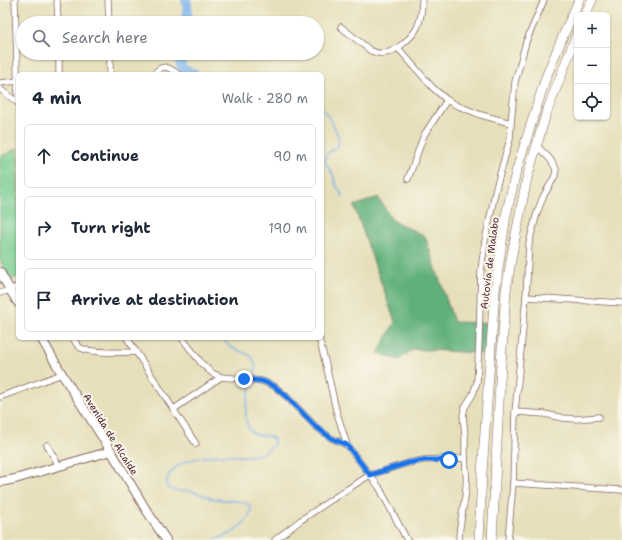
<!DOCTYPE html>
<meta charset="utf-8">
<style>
body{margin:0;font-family:"Shantell Sans",sans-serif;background:#f2f2f3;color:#1f2937}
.controls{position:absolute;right:12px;top:12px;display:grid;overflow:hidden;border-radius:6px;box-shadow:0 1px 3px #0004}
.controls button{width:36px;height:36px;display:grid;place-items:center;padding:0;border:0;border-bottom:1px solid #e0e1e3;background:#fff;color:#1f2937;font:20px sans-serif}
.stop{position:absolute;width:12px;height:12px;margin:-9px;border:3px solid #1a73e8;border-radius:50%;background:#fff}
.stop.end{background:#1a73e8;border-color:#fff;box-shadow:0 1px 4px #0008}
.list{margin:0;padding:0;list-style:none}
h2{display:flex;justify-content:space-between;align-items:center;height:52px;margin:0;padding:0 16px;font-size:17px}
h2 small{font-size:13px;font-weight:400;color:#747a83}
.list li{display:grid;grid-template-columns:26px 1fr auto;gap:12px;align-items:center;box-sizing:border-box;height:64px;margin:0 8px 8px;padding:0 8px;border:1px solid #e0e1e3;border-radius:6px}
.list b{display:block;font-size:15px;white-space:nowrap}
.list em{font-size:13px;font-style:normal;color:#747a83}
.icon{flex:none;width:22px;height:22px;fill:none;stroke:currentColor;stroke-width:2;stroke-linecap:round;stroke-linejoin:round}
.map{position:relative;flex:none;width:622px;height:540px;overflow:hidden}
.search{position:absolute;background:#fff;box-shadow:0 1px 3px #0004;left:16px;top:16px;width:308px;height:44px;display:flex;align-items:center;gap:10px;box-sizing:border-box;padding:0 14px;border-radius:22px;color:#747a83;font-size:15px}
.panel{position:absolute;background:#fff;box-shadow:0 1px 3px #0004;left:16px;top:72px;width:308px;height:268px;border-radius:6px}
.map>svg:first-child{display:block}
.green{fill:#76cc91;stroke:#60765e}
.forest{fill:#60b07b;stroke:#556853}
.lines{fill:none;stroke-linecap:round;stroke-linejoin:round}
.stream{stroke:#78b1e8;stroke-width:1.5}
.river{stroke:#78b1e8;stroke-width:10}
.street-casing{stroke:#81625d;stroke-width:7}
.secondary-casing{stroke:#81625d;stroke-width:10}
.primary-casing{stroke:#81625d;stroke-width:10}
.street{stroke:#fff;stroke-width:5.5}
.secondary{stroke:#fff;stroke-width:8}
.primary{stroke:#fff;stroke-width:9}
.route{stroke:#1a73e8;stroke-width:5}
.labels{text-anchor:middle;stroke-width:4;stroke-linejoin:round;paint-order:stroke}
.street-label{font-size:10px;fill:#4a1f2b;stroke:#fbf7ec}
</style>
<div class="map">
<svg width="622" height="540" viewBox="0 0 622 540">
<rect width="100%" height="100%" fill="#fbf7ec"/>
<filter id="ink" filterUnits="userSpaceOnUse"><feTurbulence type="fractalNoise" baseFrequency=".025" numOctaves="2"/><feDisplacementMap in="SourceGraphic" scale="8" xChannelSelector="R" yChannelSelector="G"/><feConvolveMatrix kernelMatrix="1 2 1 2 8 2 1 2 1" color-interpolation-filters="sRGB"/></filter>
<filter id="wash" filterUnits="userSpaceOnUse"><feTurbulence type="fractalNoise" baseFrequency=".012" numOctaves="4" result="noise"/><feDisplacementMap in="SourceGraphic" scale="16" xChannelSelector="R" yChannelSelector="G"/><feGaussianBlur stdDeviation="0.9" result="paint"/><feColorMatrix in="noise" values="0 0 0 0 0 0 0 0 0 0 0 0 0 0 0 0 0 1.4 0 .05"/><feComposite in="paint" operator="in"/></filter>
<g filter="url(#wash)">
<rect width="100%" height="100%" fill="#e6dfba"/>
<path class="green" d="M18 148V277L10 280 0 260V157Z"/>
<path class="forest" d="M378 197 392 220 425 236 454 322 496 323 493 354 413 349 399 360 378 353 395 322 354 206Z"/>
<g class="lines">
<g class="stream">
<path d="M322 108C328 116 344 137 337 147 334 151 327 151 326 156 323 164 330 168 332 173 334 176 334 179 335 182 336 187 340 191 343 196"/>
<path d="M223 338C232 358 260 345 255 375"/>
<path d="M215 540C220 537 226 536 232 533 238 529 258 512 248 504 244 501 222 500 215 499 206 497 198 492 189 491 181 490 174 492 168 488L166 484C167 480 168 476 171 472 181 459 209 455 225 455 235 455 245 458 255 455 262 454 282 444 271 437 266 435 258 436 253 433 241 424 247 400 250 388"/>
</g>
<g class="river">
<path d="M186 23C187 16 189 7 186 0"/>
<path d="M180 53 179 56 182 69 194 74"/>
</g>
</g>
</g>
<g filter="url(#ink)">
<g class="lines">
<defs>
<g id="street">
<path d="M15 0 18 99"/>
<path d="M57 0 58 23"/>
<path d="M108 0 109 23"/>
<path d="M341 27 371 51C376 53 381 54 386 53 397 51 412 37 417 28 421 19 422 9 422 0"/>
<path d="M398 48 433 88 447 100 456 105 481 115 511 123 510 139 496 188 485 241 481 270 479 342 477 382 473 394 465 407 463 415 465 435V458"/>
<path d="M59 53V74"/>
<path d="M110 53V74"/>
<path d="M154 74C162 63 169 67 178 74"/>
<path d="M0 83 18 81"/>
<path d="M0 89 18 103"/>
<path d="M511 123 515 82 526 42 544 0"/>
<path d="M408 179 424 135 447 100"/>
<path d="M0 293 10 290 18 286"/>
<path d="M526 297 622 303"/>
<path d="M73 338C75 342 77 346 81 348 94 354 122 352 136 352"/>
<path d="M127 338 196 444"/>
<path d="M182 338 202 364 212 373 221 377 244 379 262 381 274 386 287 397 315 426 331 438 347 445 379 487 407 540"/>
<path d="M319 338 326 365 336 410 347 445"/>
<path d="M0 397 62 374"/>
<path d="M174 409 221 377"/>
<path d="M515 412 545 414 563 418 576 419 599 417"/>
<path d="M47 445 59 466"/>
<path d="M513 483 622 490"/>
<path d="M275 540 301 520 346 490 370 475 408 463 424 460 465 458C466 468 467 477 466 487 465 505 459 522 459 540"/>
<path d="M508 540 513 483 515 412 526 297 529 243 537 213 543 197 555 176 556 169 550 159 537 146"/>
</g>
<g id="secondary">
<path d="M0 272 10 290 18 303"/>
<path d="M41 338 62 374 111 451 145 508 166 540"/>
<path d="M0 482 15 479 111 451"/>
</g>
<g id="primary">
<path d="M585 15 592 0"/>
<path d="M479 540 482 473 495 290 506 215 516 172 546 77 563 36 579 0"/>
<path d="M492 540 501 363 506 291 512 254 527 178 546 114 577 34"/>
</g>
</defs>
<use href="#street" class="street-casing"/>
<use href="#secondary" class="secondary-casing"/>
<use href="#primary" class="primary-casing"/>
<use href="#street" class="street"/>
<use href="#secondary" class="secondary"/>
<use href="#primary" class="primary"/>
</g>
</g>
<g class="lines" filter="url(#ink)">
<path class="route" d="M244 379 262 381 274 386 287 397 315 426 331 438 347 445 370 475 408 463 424 460H449"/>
</g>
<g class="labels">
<g class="street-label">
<text transform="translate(489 263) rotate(-83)" y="4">Autovía de Malabo</text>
<text transform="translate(111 434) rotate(58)" y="4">Avenida de Alcaide</text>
</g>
</g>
</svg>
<div class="controls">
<button>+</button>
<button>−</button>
<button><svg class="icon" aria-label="locate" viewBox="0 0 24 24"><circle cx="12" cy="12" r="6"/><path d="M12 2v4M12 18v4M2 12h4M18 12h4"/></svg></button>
</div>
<div class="stop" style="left:449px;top:460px"></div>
<div class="stop end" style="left:244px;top:379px"></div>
<div class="search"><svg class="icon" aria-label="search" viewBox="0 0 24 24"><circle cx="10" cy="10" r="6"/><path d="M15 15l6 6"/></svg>Search here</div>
<section class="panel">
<h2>4 min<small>Walk · 280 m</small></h2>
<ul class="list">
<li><svg class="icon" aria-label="ahead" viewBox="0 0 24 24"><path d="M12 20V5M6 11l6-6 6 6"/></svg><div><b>Continue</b></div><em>90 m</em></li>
<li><svg class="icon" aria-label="right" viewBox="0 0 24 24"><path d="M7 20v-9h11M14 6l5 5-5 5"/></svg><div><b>Turn right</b></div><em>190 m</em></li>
<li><svg class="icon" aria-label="arrive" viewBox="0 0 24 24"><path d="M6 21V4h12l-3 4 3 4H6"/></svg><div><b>Arrive at destination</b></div></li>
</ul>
</section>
</div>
